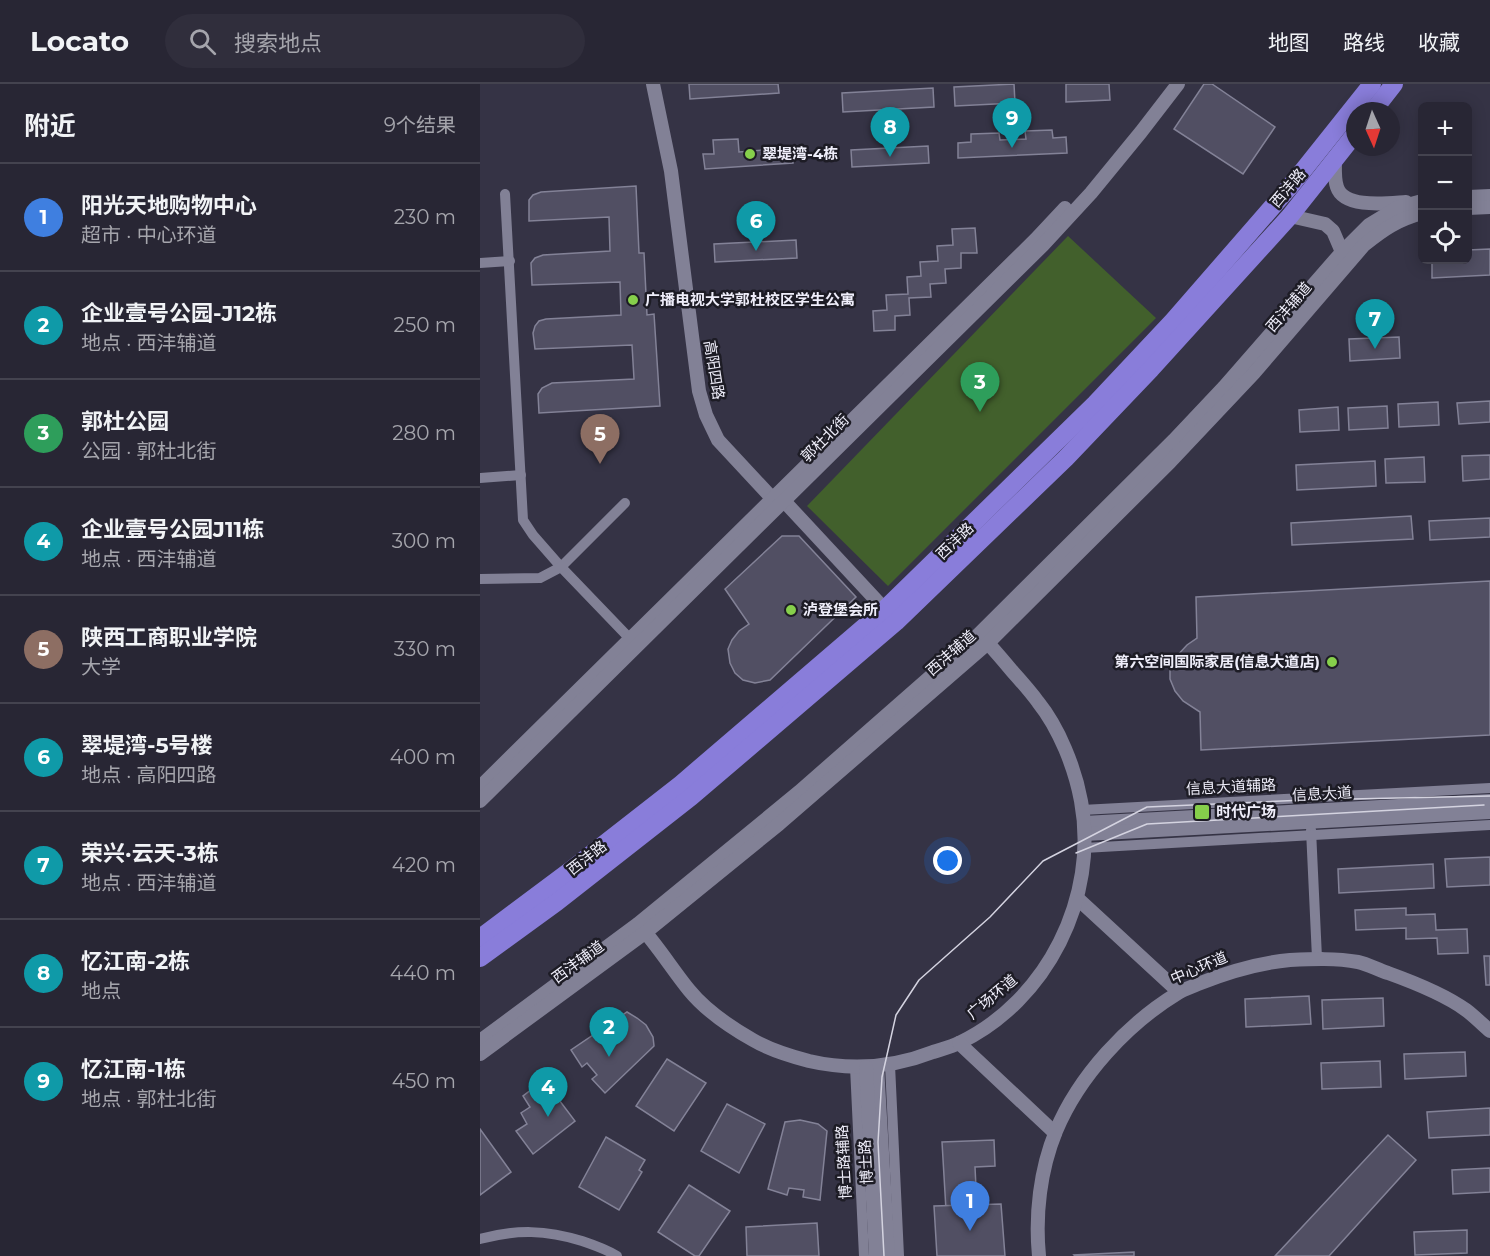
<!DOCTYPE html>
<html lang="zh">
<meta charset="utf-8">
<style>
body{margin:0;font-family:Montserrat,"Noto Sans SC",sans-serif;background:#302e3c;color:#f1f3f6}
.controls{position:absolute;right:18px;top:18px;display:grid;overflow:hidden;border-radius:9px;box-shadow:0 3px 15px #0003}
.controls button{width:54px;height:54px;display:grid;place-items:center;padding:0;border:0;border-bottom:2px solid #44434f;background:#282634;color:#f1f3f6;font:30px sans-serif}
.compass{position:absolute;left:866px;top:18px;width:54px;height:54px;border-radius:50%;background:#282634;box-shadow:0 3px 15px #0003;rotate:177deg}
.you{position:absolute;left:468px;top:777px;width:21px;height:21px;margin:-15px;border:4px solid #fff;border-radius:50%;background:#1a73e8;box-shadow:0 0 0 9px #1a73e833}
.badge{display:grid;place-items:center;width:39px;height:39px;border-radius:50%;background:#86cf4b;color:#fff;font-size:20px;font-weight:700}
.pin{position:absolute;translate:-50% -50px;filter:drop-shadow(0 2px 3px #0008)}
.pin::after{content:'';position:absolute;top:32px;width:21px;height:18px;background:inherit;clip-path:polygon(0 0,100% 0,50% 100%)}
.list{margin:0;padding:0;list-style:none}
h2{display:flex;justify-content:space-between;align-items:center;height:78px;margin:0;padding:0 24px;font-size:26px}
h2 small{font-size:20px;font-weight:400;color:#a5a5ac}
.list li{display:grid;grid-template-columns:39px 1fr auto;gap:18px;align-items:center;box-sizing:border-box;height:108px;padding:0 24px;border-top:2px solid #44434f}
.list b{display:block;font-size:22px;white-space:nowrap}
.list p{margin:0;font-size:20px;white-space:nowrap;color:#a5a5ac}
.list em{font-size:20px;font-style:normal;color:#a5a5ac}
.icon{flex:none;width:33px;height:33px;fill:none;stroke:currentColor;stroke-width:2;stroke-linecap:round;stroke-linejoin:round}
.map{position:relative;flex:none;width:1010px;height:1172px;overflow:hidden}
header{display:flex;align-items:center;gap:36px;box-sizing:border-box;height:84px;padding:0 30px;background:#282634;border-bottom:2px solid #44434f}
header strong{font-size:28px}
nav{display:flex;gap:33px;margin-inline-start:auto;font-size:21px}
.search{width:420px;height:54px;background:#302e3c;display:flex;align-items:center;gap:15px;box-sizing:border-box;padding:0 21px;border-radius:33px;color:#a5a5ac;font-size:22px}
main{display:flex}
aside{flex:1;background:#282634}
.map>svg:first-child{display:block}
.green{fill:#42602c}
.building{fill:#514f63;stroke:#838297;stroke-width:1.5}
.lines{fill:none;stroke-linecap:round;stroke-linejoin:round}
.street{stroke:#828196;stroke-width:10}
.secondary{stroke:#828196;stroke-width:14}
.highway{stroke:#897dda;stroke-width:18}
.tram{stroke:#d4d3e0;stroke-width:1.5}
.poi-dot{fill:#86cf4b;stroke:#1d1c25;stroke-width:2}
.labels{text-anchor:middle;stroke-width:5;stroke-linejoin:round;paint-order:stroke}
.poi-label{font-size:15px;font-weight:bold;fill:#efeefa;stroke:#1d1c25;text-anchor:start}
.street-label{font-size:15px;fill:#efeefa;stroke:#1d1c25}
</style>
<header>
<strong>Locato</strong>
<div class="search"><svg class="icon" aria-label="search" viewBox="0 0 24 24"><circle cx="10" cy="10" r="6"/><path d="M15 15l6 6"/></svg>搜索地点</div>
<nav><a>地图</a><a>路线</a><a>收藏</a></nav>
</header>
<main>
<aside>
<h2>附近<small>9个结果</small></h2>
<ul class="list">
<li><span class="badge" style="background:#3f7fe0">1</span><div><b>阳光天地购物中心</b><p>超市 · 中心环道</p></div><em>230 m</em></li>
<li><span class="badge" style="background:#0f9aa8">2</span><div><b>企业壹号公园-J12栋</b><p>地点 · 西沣辅道</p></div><em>250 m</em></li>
<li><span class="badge" style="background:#2e9e5b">3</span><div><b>郭杜公园</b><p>公园 · 郭杜北街</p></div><em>280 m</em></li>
<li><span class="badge" style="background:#0f9aa8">4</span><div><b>企业壹号公园J11栋</b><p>地点 · 西沣辅道</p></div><em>300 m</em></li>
<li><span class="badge" style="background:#8d6e63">5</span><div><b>陕西工商职业学院</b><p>大学</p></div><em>330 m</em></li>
<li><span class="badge" style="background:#0f9aa8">6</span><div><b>翠堤湾-5号楼</b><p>地点 · 高阳四路</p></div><em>400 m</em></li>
<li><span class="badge" style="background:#0f9aa8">7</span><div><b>荣兴·云天-3栋</b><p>地点 · 西沣辅道</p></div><em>420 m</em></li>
<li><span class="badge" style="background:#0f9aa8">8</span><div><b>忆江南-2栋</b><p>地点</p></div><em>440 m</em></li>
<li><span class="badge" style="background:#0f9aa8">9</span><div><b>忆江南-1栋</b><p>地点 · 郭杜北街</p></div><em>450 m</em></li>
</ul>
</aside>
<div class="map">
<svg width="1010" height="1172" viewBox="0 0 1010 1172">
<rect width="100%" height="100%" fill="#353345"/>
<path class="green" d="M588 152 676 234 408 502 327 422Z"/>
<g class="building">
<path d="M209 0H298L299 9 210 15Z"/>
<path d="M534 0 535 19 475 22 474 3Z"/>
<path d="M586 0H629L630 16 586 18Z"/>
<path d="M724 0H732L795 43 763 90 694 45Z"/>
<path d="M453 4 454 23 363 28 362 9Z"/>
<path d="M572 46 573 54 586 53 587 69 478 74V59L491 58V50L519 49 520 56 546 55 545 47Z"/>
<path d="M258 55 259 68 312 64 313 79 225 85 223 70H234L233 56Z"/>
<path d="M448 62 449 79 372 83 371 66Z"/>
<path d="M156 102 159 169H164L167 231 174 230 180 322 59 329 58 310 62 304 72 299 154 295 152 261 55 265 53 249 55 242 59 237 66 235 141 231 140 198 52 201 51 179 55 174 63 171 130 167 129 133 49 137V116L53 111 61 108Z"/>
<path d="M495 144 497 169H481V184L465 185 466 199 450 200 451 213 429 214 430 231 415 232V246L394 247 393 227 407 226 406 211 428 210 427 193 441 192 440 178 458 177 457 162 473 161 472 145Z"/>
<path d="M316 156 317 174 235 178 234 160Z"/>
<path d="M1010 165V191L952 194V176H988V166Z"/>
<path d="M919 253 920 274 870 277 869 255Z"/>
<path d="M1010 317V338L979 340 977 319Z"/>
<path d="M958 318 959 341 919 343 918 320Z"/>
<path d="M907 322 908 344 869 346 868 324Z"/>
<path d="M858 323 859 346 820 348 819 326Z"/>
<path d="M1010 371V395L983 397 982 372Z"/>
<path d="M944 373 945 398 906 399 905 375Z"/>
<path d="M895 377 896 402 817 406 816 381Z"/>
<path d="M931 432 933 455 812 461 811 439Z"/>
<path d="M1010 434V453L950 456 949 437Z"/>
<path d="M302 452H319L376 513 290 596 275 599 263 596 255 589 250 579 248 565 252 556 259 547 269 540 245 505Z"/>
<path d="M1010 497V651L721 666 720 628 703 617 695 607 690 595V584L696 573 707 561 717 554 716 513Z"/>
<path d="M1010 773V801L967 803 965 775Z"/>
<path d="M953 780 954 804 859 809 858 785Z"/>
<path d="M926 824V831L955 830 956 846 987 845 988 869 958 870 957 854 926 855V844L876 846 875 826Z"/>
<path d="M1004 872H1010V901H1006Z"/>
<path d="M829 912 831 940 766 943 765 915Z"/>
<path d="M903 914 904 942 843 945 842 916Z"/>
<path d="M147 928 157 934 166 941 173 953 174 962 125 1009 112 995 117 991 107 979 102 983 91 966Z"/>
<path d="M985 968 986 992 925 995 924 970Z"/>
<path d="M187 975 226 999 194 1047 156 1022Z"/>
<path d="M900 977 901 1003 842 1005 841 979Z"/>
<path d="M64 996 95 1037 53 1070 36 1047 47 1040 41 1029 50 1023 43 1012Z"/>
<path d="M247 1020 285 1040 259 1089 221 1067Z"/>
<path d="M1010 1024V1051L949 1054 947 1028Z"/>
<path d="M320 1036 338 1040 347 1047 340 1116 323 1113 324 1106 309 1104 307 1111 288 1105 305 1038Z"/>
<path d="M0 1045 31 1088 0 1111Z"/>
<path d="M908 1051 936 1076 849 1172H795Z"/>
<path d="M126 1053 165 1076 159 1086 162 1088 139 1126 99 1103Z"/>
<path d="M514 1056 515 1082 495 1083 497 1124 466 1126 462 1058Z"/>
<path d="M1010 1084V1108L973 1110 972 1086Z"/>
<path d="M209 1101 250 1127 219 1172H215L178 1148Z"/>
<path d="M521 1120 525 1172H457L454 1122Z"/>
<path d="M337 1139 339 1172H267L266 1143Z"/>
<path d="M987 1146V1169L935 1171 934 1148Z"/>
<path d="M654 1168V1172H595L594 1171Z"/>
</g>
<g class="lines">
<g class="street">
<path d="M25 110 43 436 53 451 81 483 155 560"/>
<path d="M0 179 30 177"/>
<path d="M0 394 41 391"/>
<path d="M0 495 60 494 81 483 145 419"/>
<path d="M602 726 1010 704"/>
<path d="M831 746 837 874"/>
<path d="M604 764 1010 741"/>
<path d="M410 981 419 1172"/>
<path d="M375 983 384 1172"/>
<path d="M0 1155C37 1145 66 1146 102 1157 114 1161 126 1165 137 1172"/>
</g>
<g class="secondary">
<path d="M173 0 191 87 219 307 226 331 238 356 292 414 304 417 410 531"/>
<path d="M855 75C855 84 854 95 857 103 864 125 908 119 926 118"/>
<path d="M988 113 1010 112"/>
<path d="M988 124 1010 123"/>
<path d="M810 132 845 140 853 147 862 168"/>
<path d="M0 703 556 155 585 124"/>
<path d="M0 717 563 161 611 109 661 48 698 0"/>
<path d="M604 739 1010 717"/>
<path d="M605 750 1010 728"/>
<path d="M597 814 699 908"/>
<path d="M159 841C178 862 192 885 209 906 226 927 250 943 273 956 290 966 310 972 329 977 372 987 412 984 453 968 462 965 471 963 479 959 567 917 619 813 601 717 595 684 579 644 558 618 550 607 541 597 532 587 522 575 512 563 502 553"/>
<path d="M0 957 158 840 319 708 499 550 694 356 744 303 862 168 889 141 917 124 942 117"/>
<path d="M479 959 575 1049"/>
<path d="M0 970 166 848 299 740 508 559 690 378 774 289 884 161C904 145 917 136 942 129"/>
<path d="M397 982 408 1172"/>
<path d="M386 983 396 1172"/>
<path d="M559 1172C555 1131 560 1086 576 1047 599 992 647 940 698 909 704 905 712 903 718 900 748 888 778 879 810 876 833 875 856 874 878 878 888 880 898 886 908 889 933 898 964 910 986 926 994 932 1002 940 1010 947"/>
</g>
<g class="highway">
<path d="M893 27 914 0"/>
<path d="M0 854 91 786 201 700 405 525 615 320 693 237 813 99 892 0"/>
<path d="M0 874 77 818 211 713 416 538 586 374 671 285 810 132 875 50"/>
</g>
<g class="tram">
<path d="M596 769 667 740 1004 721"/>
<path d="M404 1172 398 1058 402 993 416 931 439 896 510 833 563 777 667 723 825 716 1010 712"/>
</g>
</g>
<g class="poi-dot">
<circle cx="270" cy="70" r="6"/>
<circle cx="153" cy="216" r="6"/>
<circle cx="311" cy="526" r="6"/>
<circle cx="852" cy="578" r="6"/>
<rect x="714" y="720" width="16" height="16" rx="3"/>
</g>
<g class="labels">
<g class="poi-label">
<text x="282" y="75">翠堤湾-4栋</text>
<text x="165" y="221">广播电视大学郭杜校区学生公寓</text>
<text x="323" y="531">泸登堡会所</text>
<text x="840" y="583" text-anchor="end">第六空间国际家居(信息大道店)</text>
<text x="736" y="733">时代广场</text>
</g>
<g class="street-label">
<text transform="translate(808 104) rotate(-50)" y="5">西沣路</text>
<text transform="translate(809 223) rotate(-49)" y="5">西沣辅道</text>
<text transform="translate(234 286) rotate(81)" y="5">高阳四路</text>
<text transform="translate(345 354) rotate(-45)" y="5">郭杜北街</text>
<text transform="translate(475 457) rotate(-44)" y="5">西沣路</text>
<text transform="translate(471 569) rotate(-41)" y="5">西沣辅道</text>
<text transform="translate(751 703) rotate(-3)" y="5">信息大道辅路</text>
<text transform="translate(842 710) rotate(-3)" y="5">信息大道</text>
<text transform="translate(107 774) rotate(-38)" y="5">西沣路</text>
<text transform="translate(98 878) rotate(-36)" y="5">西沣辅道</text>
<text transform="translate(719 884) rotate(-23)" y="5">中心环道</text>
<text transform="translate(512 913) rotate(-40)" y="5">广场环道</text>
<text transform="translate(364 1078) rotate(-93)" y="5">博士路辅路</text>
<text transform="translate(386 1078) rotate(-93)" y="5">博士路</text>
</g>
</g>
</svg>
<div class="controls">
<button>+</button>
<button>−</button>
<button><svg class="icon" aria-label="locate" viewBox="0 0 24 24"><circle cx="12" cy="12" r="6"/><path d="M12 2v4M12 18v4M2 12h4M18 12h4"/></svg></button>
</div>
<svg class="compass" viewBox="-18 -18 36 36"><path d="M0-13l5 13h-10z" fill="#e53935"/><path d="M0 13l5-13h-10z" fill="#a5a5ac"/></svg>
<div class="you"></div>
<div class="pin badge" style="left:490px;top:1147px;background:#3f7fe0">1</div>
<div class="pin badge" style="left:129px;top:973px;background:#0f9aa8">2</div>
<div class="pin badge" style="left:500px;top:328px;background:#2e9e5b">3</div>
<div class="pin badge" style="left:68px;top:1033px;background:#0f9aa8">4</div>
<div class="pin badge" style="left:120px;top:380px;background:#8d6e63">5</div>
<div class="pin badge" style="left:276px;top:167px;background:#0f9aa8">6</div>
<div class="pin badge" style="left:895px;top:265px;background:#0f9aa8">7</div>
<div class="pin badge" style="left:410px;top:73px;background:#0f9aa8">8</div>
<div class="pin badge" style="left:532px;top:64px;background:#0f9aa8">9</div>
</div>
</main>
